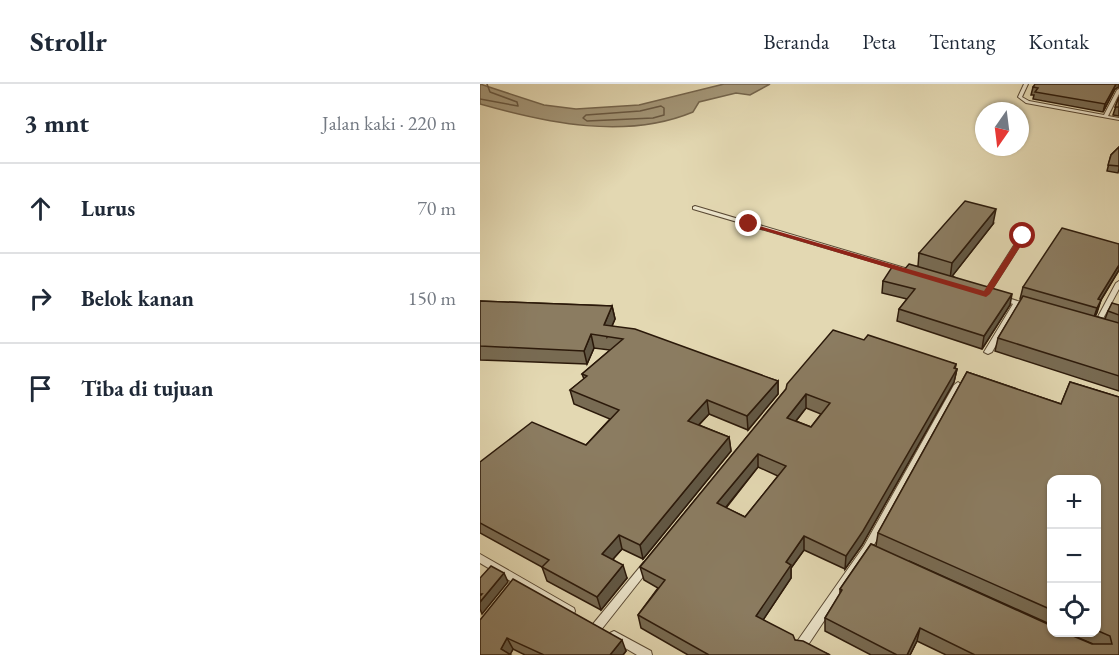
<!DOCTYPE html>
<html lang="id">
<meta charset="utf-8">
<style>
body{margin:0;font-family:"EB Garamond",serif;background:#f6f6f7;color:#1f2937}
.controls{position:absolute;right:18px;bottom:18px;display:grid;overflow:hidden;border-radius:12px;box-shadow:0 2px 4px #0004}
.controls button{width:54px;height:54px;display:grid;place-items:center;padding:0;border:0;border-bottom:2px solid #e0e1e3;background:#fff;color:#1f2937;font:30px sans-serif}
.compass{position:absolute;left:495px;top:18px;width:54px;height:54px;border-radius:50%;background:#fff;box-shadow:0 2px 4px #0004;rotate:194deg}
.stop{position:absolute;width:18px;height:18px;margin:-14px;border:4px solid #8f2418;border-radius:50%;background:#fff}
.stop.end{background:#8f2418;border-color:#fff;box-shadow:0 2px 6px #0008}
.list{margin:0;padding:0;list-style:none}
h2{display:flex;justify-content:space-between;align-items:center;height:78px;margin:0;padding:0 24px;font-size:26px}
h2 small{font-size:20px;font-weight:400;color:#747a83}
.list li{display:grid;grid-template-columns:39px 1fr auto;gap:18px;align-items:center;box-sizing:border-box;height:90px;padding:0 24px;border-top:2px solid #e0e1e3}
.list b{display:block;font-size:22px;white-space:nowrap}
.list em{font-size:20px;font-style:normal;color:#747a83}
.icon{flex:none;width:33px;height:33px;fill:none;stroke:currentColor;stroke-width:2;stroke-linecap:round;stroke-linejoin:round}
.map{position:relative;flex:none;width:639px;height:571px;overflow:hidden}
header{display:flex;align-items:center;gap:36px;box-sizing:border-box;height:84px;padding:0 30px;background:#fff;border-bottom:2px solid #e0e1e3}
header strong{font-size:28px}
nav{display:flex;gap:33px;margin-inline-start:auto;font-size:21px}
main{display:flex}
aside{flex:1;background:#fff}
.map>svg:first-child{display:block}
.water{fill:#a49779;stroke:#74654d;stroke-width:1.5}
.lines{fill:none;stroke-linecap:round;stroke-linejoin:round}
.shore{stroke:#685842;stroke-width:1.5}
.service-casing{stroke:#594934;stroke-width:2}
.service{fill:#ede6cd;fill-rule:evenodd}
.wall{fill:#786b53;stroke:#2b190a;stroke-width:1.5;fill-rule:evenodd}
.shaded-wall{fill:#615744;stroke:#2b190a;stroke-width:1.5}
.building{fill:#8b7c61;stroke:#2b190a;stroke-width:1.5;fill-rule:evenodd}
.route{fill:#8f2418}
</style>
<header>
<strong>Strollr</strong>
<nav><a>Beranda</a><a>Peta</a><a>Tentang</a><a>Kontak</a></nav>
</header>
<main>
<aside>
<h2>3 mnt<small>Jalan kaki · 220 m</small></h2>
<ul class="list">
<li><svg class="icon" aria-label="ahead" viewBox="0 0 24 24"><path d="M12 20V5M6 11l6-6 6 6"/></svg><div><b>Lurus</b></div><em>70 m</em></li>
<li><svg class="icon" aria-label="right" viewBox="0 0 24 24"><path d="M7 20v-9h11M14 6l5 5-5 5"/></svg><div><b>Belok kanan</b></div><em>150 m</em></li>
<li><svg class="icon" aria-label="arrive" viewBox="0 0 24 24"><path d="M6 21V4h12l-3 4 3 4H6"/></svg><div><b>Tiba di tujuan</b></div></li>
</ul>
</aside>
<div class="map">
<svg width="639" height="571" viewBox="0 0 639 571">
<rect width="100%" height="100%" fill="#e3d8b2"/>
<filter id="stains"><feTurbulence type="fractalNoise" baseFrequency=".00333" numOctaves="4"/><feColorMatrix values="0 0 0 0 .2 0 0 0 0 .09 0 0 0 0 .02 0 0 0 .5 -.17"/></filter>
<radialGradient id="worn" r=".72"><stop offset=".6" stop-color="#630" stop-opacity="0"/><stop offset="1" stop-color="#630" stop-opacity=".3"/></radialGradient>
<path class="water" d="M0 0 64 21 96 25 159 21 244 0H290L270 11 256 9 219 18 213 28C146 56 67 39 0 20Z"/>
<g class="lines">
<g class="shore">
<path d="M0 15 38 22 37 18 10 8 7 0"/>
<path d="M181 22 184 24V31L173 34 107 37 103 34 106 31 160 27Z"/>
</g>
<defs>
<g id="service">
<path d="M544 0H548L542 13 549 17 624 31 637 6 639 5V10L628 32 639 34V36L546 19 538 13Z"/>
<path d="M215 122 435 187 436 188 435 189H431L213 125V123Z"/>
<path d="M543 150 546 152 509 210 508 211H504L503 210 540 152Z"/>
<path d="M639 197V205L619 242 616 244H614L613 242 636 199Z"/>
<path d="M522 212 550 221 551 222 548 224 539 221 512 268 508 270 504 268 533 220 520 215 519 214 520 213Z"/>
<path d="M478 298 482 301 390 468 324 567 320 568 316 567 315 563 316 559 384 462 474 301Z"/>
<path d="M0 470 94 524 95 527 94 530 90 532 86 530 0 479Z"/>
<path d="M167 477 170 478 172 481 170 484 121 546 117 548 113 546 112 543 113 540 164 478Z"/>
<path d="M134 547 171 567 172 571H157L130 555 129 552 130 549Z"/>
</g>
</defs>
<use href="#service" class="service-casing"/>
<use href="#service" class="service"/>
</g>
<g class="wall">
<path d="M553 3 635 5 623 28 553 15 554 11H551Z"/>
<path d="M639 13V32L633 31Z"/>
<path d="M639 63V85L638 89 627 87 631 71Z"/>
<path d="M513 140 472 192 530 221 502 265 417 237 419 225 427 215 402 209 403 197 424 186 438 182 439 169Z"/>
<path d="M639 160V186L621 216 615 232 625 235 628 227 639 221V307L515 267 518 254 541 216 540 215 543 203Z"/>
<path d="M0 217 132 222 135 235 132 242 298 297V310L268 346 229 330 219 341 249 353 251 367 163 475 142 465 133 475 147 494 121 526 67 497 62 483 0 449V378L106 361 130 335 94 320 90 306 104 295 102 290 130 266 114 264 107 280 0 276Z"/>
<path d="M384 256 476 280 475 284 477 285 474 298 382 461 365 485 324 466 311 484V494L283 536 315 556 350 571H208L161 544 158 531 178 504 164 496 160 483 306 305ZM326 324 341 330 331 343 316 337ZM278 383 298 392 265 433 246 424Z"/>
<path d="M487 288 581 320 590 298 639 313V571H466L437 557 430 571H391L345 547V534L360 510V505L391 460 396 462 398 449ZM572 396H616V549H587L613 560 586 549H572V542L429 477 572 541Z"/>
<path d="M0 536 146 567 143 571H45L33 565 30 570Z"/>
</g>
<g class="shaded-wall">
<path d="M636 0H639V3L635 5 623 28 625 20Z"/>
<path d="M516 125 513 140 470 195 472 179Z"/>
<path d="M639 181V186L616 224 618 215Z"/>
<path d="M532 210 530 221 502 265 504 252Z"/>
<path d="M621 216 617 229 613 236 617 224Z"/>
<path d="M132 222 135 235 127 253 124 241Z"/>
<path d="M111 250 114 264 107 280 104 267Z"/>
<path d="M476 280 474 289 477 285 474 298 382 461 365 485 366 472Z"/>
<path d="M298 297V310L268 346 267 332Z"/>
<path d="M326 310V324L308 347 307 334Z"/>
<path d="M227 316 229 330 210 350 208 337Z"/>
<path d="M249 353 251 367 163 475 160 461Z"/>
<path d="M278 370V383L238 433 237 419Z"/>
<path d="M139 451 142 465 126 483 122 470Z"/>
<path d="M324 452V466L311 484V494L277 545 276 532 306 478Z"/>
<path d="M143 481 147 494 121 526 117 513Z"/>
<path d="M24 489 28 498 2 530 0 525V518Z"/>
<path d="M440 544 437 557 430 571H427Z"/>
<path d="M27 554 33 565 30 571 21 565Z"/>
<path d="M142 556 146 567 143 571H130Z"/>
</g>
<g class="building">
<path d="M555 0H636L625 20 555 8 558 4 553 3Z"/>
<path d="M639 13V23H635Z"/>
<path d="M639 63V82L628 81 631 71Z"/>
<path d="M485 117 516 125 472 179 439 169Z"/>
<path d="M582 144 639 160V181L618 215 621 216 617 224 543 203Z"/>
<path d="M429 180 532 210 504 252 419 225 435 205 403 197 412 183 424 186Z"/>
<path d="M543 212 639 239V292L518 254Z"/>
<path d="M0 217 132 222 124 241 155 245 298 297 267 332 227 316 208 337 249 353 160 461 139 451 122 470 143 481 117 513 62 483 69 476 0 439V378L52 338 106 361 139 326 90 306 107 292 102 290 143 255 111 250 104 267 0 262Z"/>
<path d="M632 219 639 221V231L628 227Z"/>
<path d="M353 246 384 256 388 251 476 280 474 284 477 285 383 447 366 472 324 452 306 478 311 481 276 532 313 551 315 556 323 557 350 571H229L158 531 185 496 160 483 306 305 307 300ZM326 310 350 319 331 343 307 334ZM278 370 306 382 265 433 237 419Z"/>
<path d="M487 288 581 320 590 298 639 313V571H495L440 544 427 571H417L345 534 362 506 360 505 391 460 572 542V549H586L612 560H632L630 552 616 546V396H572V526L398 449Z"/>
<path d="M11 482 24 489 0 518V512L2 510H0V494Z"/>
<path d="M33 495 142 556 130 571H64L27 554 21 565 31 571H0V536Z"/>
</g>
<path class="route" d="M266 138 504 207 541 150 547 152 510 210 506 213 266 141Z"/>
<rect width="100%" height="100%" filter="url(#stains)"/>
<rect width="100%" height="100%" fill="url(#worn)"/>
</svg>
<div class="controls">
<button>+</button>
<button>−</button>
<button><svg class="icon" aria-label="locate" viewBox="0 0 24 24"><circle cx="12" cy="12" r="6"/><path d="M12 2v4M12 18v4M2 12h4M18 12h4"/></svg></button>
</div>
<svg class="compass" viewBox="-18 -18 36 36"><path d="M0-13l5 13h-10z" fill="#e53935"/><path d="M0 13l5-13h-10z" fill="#747a83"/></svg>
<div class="stop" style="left:543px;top:152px"></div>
<div class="stop end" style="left:269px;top:140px"></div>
</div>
</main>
